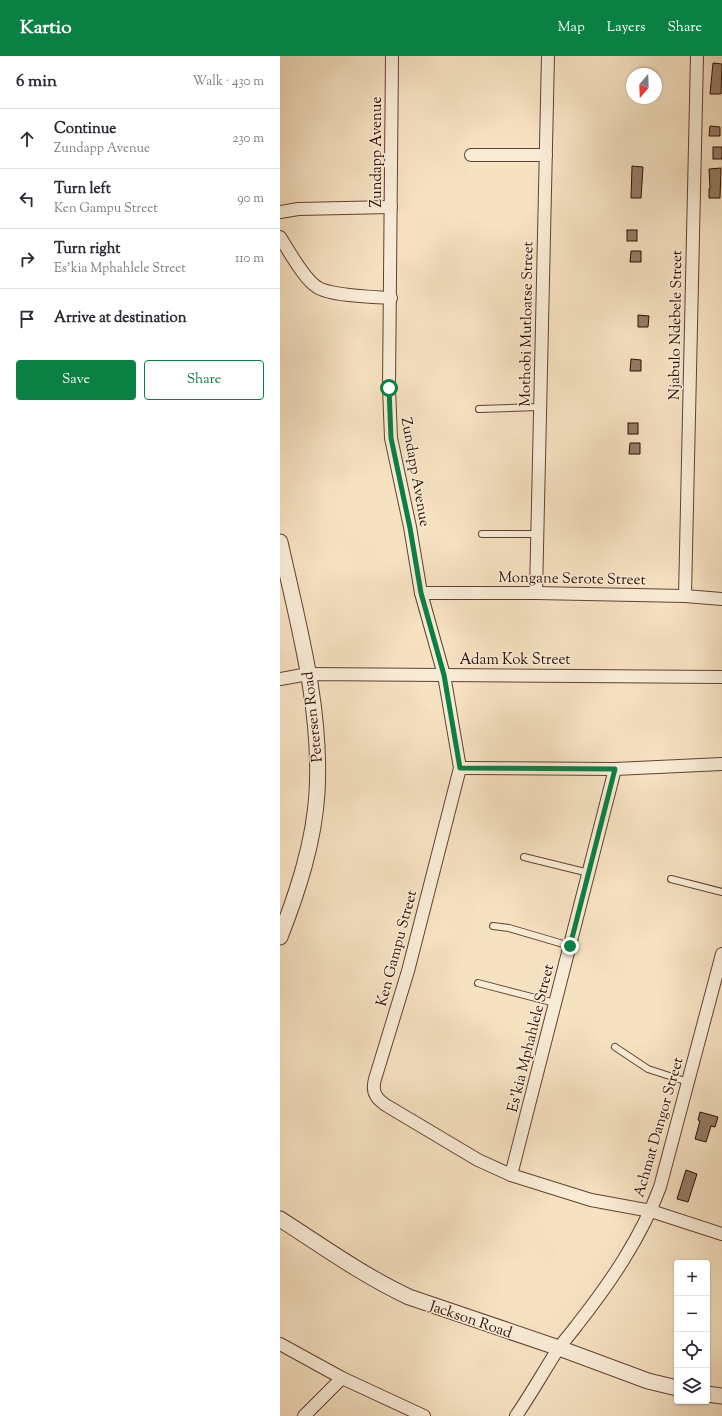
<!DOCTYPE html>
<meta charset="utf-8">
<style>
body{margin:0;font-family:"Sorts Mill Goudy",serif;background:#f7f7f7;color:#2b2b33}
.controls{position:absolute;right:12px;bottom:12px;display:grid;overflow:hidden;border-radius:4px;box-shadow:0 1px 3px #0004}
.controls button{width:36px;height:36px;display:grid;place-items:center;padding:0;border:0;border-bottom:1px solid #e1e1e2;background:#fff;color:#2b2b33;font:20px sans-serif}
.compass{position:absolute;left:346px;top:12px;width:36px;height:36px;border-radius:50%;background:#fff;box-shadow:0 1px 3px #0004;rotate:199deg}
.stop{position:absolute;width:12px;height:12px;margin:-9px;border:3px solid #0b8043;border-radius:50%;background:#fff}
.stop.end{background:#0b8043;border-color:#fff;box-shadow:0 1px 4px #0008}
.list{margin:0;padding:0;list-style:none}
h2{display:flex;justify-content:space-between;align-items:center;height:52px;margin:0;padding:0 16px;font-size:17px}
h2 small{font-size:13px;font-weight:400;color:#7c7c81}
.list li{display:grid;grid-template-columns:26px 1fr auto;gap:12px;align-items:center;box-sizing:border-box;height:60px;padding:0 16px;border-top:1px solid #e1e1e2}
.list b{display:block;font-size:15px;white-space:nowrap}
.list p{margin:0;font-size:13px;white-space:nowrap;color:#7c7c81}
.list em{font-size:13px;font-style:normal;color:#7c7c81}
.actions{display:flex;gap:8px;padding:12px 16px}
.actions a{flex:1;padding:9px 0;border:1px solid #0b8043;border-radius:4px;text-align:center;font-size:14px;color:#0b8043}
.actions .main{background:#0b8043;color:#fff}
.icon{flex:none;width:22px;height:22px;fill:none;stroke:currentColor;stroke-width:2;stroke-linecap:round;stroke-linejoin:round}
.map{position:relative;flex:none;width:442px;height:1360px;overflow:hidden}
header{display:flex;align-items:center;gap:24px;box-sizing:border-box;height:56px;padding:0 20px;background:#0b8043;color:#fff}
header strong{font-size:19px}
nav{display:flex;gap:22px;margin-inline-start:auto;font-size:14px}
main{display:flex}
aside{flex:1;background:#fff}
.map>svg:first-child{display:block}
.building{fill:#967b65;stroke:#2e0d01}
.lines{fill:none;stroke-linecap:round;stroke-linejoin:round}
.service-casing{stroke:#604231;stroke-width:8}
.minor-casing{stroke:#604231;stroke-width:14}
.tertiary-casing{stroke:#604231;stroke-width:17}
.service{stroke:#f9ecd7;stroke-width:6}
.minor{stroke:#f9ecd7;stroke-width:12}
.tertiary{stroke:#f9ecd7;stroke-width:15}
.route{stroke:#0b8043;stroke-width:5}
.labels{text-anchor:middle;stroke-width:3;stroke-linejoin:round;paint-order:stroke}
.street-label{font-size:15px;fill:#2e0d01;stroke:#f9ecd7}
</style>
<header>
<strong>Kartio</strong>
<nav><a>Map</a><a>Layers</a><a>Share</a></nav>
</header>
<main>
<aside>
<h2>6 min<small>Walk · 430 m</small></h2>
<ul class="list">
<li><svg class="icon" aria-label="ahead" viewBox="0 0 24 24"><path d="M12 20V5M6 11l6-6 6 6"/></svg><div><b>Continue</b><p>Zundapp Avenue</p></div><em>230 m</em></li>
<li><svg class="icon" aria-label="left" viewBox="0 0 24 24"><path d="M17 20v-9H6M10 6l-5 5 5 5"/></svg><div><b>Turn left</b><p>Ken Gampu Street</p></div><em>90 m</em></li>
<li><svg class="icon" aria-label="right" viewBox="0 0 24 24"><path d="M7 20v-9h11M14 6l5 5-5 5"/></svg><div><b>Turn right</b><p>Es'kia Mphahlele Street</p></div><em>110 m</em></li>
<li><svg class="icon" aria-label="arrive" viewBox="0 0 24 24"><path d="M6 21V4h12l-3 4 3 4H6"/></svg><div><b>Arrive at destination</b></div></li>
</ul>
<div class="actions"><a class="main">Save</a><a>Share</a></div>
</aside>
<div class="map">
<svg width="442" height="1360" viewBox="0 0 442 1360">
<rect width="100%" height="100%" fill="#f6e1c1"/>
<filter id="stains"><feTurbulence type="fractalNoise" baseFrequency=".005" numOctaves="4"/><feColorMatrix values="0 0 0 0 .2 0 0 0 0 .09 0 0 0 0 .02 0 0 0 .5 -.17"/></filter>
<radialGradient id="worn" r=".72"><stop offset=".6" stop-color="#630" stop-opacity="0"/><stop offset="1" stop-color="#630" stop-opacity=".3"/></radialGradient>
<g class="building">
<path d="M433 7 442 8 441 38H430Z"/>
<path d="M430 70 440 71V80H429Z"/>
<rect x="433" y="91" width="9" height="12"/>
<path d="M352 110 363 111 361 142H351Z"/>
<path d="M441 112 440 142H429V133H430L429 113Z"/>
<rect x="347" y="174" width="10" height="11"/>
<path d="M351 195H361V206H350Z"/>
<path d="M358 259 369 260 368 271H358Z"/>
<path d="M351 303 361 304V315H350Z"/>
<rect x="348" y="367" width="10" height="11"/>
<path d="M350 387H360V398H349Z"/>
<path d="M420 1056 438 1061 435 1071 431 1070 426 1086 415 1083 420 1065 418 1064Z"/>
<path d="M406 1114 417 1118 408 1146 397 1143Z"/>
</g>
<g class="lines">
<defs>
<g id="service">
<path d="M199 353 260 351"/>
<path d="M202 478H257"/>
<path d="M244 801 309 817"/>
<path d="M391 823 442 836"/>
<path d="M213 870 229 872 290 890"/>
<path d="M198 927 275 947"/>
<path d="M335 991 368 1013 408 1026"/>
</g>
<g id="minor">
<path d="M112 0 109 332 111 382 130 471 141 537 164 619 180 712 128 915 95 1023C91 1037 97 1044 109 1051L198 1104 231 1119 311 1144 371 1155 442 1178"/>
<path d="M191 99H266"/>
<path d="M0 156 18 153 111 151"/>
<path d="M0 181C9 195 24 223 37 231 50 240 94 241 111 242"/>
<path d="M141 537H256L405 540 442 543"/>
<path d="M256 537 268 0"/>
<path d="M405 540 417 0"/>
<path d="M0 623 28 618 442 621"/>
<path d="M180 712 335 713 442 708"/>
<path d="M231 1119 335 713"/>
<path d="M0 1288 62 1322 144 1360"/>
<path d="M24 1360 62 1322"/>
<path d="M236 1360C251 1338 264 1315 278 1293 284 1285 291 1277 297 1269 330 1227 361 1182 380 1131L442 898"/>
</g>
<g id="tertiary">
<path d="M0 486C18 568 42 652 37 737 34 786 18 835 0 881"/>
<path d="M0 1163C42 1190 84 1220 129 1241L279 1292 368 1325 397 1332"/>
<path d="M427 1338 442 1340"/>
</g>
</defs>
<use href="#service" class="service-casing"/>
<use href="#minor" class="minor-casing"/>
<use href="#tertiary" class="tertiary-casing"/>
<use href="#service" class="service"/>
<use href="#minor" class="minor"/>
<use href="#tertiary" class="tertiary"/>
</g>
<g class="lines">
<path class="route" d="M109 332 111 382 130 472 141 537 164 619 180 712 335 713 290 890"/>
</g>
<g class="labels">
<g class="street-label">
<text transform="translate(96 96) rotate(-90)" y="5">Zundapp Avenue</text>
<text transform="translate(246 268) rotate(-89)" y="5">Mothobi Mutloatse Street</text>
<text transform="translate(395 269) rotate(-89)" y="5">Njabulo Ndebele Street</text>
<text transform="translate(136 416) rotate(80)" y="5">Zundapp Avenue</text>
<text transform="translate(292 522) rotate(1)" y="5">Mongane Serote Street</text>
<text x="235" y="608">Adam Kok Street</text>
<text transform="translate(32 661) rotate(-96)" y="5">Petersen Road</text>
<text transform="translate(116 892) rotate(-75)" y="5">Ken Gampu Street</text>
<text transform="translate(250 982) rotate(-76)" y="5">Es'kia Mphahlele Street</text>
<text transform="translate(378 1071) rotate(-74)" y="5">Achmat Dangor Street</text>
<text transform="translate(191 1263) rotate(19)" y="5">Jackson Road</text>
</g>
</g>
<rect width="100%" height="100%" filter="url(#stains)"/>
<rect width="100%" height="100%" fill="url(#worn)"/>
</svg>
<div class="controls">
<button>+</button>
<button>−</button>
<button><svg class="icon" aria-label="locate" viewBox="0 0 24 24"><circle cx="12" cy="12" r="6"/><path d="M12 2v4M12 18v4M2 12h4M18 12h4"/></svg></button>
<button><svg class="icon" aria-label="layers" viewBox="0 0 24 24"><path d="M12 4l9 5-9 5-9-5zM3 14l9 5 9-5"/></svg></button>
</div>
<svg class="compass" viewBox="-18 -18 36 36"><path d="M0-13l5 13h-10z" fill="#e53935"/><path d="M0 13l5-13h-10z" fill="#7c7c81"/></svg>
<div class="stop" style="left:109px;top:332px"></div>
<div class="stop end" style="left:290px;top:890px"></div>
</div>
</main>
